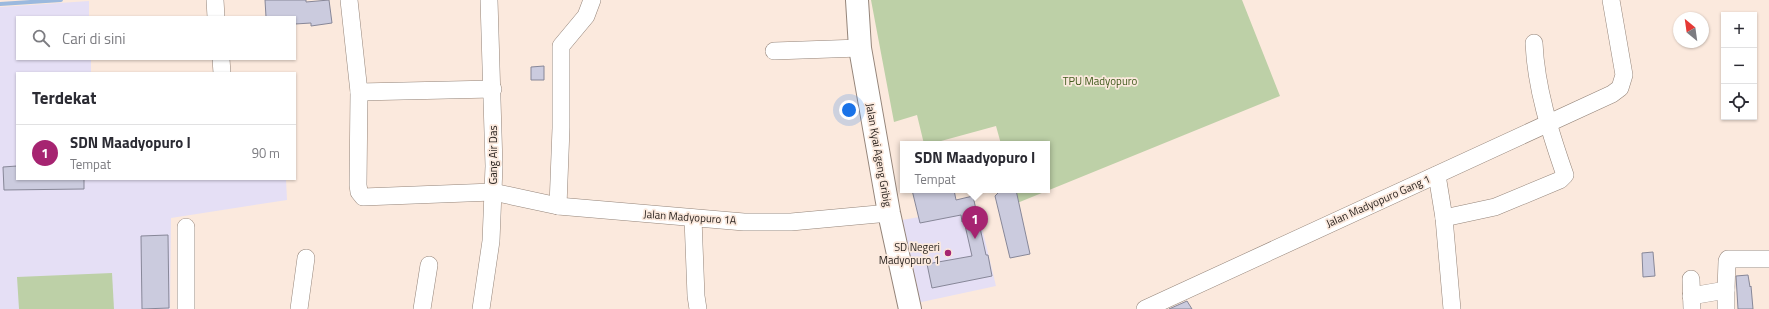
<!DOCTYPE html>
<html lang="id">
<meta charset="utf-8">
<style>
body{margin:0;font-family:"Titillium Web",sans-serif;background:#f7f7f7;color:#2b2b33}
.controls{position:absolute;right:12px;top:12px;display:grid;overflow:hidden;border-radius:0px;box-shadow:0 1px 3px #0004}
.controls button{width:36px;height:36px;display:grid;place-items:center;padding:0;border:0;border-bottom:1px solid #e1e1e2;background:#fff;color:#2b2b33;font:20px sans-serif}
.compass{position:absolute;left:1673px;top:12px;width:36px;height:36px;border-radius:50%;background:#fff;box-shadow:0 1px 3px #0004;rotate:331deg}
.you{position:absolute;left:849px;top:110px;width:14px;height:14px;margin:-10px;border:3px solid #fff;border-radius:50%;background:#1a73e8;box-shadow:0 0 0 6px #1a73e833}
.badge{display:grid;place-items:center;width:26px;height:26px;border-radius:50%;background:#a62471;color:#fff;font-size:13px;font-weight:700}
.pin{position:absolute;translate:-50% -33px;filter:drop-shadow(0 1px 2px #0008)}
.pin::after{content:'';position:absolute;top:21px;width:14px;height:12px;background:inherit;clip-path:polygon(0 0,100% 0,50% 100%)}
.popup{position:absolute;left:900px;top:141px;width:150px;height:52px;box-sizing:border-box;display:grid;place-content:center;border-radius:0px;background:#fff;filter:drop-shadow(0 1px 3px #0005);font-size:13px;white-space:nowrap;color:#7c7c81}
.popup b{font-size:15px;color:#2b2b33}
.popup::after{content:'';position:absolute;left:50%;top:100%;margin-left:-8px;border:8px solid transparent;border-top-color:#fff}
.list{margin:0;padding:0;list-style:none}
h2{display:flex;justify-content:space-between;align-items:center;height:52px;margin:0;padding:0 16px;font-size:17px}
h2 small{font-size:13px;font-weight:400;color:#7c7c81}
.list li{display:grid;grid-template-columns:26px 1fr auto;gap:12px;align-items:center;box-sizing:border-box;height:56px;padding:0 16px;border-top:1px solid #e1e1e2}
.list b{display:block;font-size:15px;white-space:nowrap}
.list p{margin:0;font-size:13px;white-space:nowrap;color:#7c7c81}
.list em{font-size:13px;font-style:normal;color:#7c7c81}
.icon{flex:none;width:22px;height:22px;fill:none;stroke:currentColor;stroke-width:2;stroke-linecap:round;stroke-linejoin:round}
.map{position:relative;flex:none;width:1769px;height:309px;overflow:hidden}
.search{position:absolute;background:#fff;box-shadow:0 1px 3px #0004;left:16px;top:16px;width:280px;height:44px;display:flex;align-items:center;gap:10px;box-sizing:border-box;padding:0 14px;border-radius:0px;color:#7c7c81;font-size:15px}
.panel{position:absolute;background:#fff;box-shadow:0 1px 3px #0004;left:16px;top:72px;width:280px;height:108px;border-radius:0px}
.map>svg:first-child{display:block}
.education{fill:#e5dff5}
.green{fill:#bdd0a7}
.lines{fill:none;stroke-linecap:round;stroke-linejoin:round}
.stream{stroke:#9bb9de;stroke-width:4}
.building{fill:#cbcbde;stroke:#878798}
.minor-casing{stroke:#948479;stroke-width:18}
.major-casing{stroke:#948479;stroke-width:24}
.minor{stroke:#fff;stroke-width:17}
.major{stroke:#fff;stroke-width:22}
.poi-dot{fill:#a62471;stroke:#fbe9dd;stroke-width:1.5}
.labels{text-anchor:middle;stroke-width:3.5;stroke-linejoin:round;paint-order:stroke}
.park-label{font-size:11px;fill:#425b1e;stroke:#fbe9dd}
.street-label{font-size:11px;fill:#2b2420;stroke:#fbe9dd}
.poi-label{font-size:11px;fill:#2b2420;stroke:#fbe9dd;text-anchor:end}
</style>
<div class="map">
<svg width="1769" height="309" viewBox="0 0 1769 309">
<rect width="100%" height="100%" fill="#fbe9dd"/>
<g class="education">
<path d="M89 1V17H17V59H91V73H17V179H286L287 200 171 218 170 309H0V7Z"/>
<path d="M977 207 996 286 917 303 902 220Z"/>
</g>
<g class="green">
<path d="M871 0H1242L1280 96 1015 204 1012 190H1047V144H1001L996 126 930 144H924L917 115 894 122Z"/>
<path d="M112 273 114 309H19L17 277Z"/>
</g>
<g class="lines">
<path class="stream" d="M0 4 61 0"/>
</g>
<g class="building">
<path d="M265 0H306V2L329 0 332 23 311 26V23L295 24V17H266Z"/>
<path d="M544 66V80H531V67Z"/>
<path d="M17 166V179H84V189L4 190 3 167Z"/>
<path d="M912 190H954L956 200 973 196 986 255H988L992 276 932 288 927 264 972 256 964 221 962 222 961 215 920 223Z"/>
<path d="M1001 190H1016L1030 254 1010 258 995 196Z"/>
<path d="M168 235 169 308 142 309 141 236Z"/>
<path d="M1653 252 1655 276 1643 277 1642 253Z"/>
<path d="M1748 275 1750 287 1751 286 1753 309H1738L1736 276Z"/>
<path d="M1187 301 1192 309H1169Z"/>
</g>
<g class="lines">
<defs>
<g id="minor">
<path d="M215 0 216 17"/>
<path d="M349 0 359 92 358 185 359 192 363 197 493 192 558 206 744 222H791L889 213"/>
<path d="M774 51 860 48"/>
<path d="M221 59 222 73"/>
<path d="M359 92 493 89"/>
<path d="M1437 175 1444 218 1452 309"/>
<path d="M558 206 561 128V46L586 16 592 0"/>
<path d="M693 218 696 296 698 309"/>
<path d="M1444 218 1495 207 1560 180 1565 175C1550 132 1536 88 1534 43"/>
<path d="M1691 279 1692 309"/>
<path d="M1726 290V309"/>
<path d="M1691 296 1726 290 1727 261 1728 259H1769"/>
<path d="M186 309V227"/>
<path d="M299 309 306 258"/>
<path d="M422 309 429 265"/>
<path d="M481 309 491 241 494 166 489 0"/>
<path d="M1145 309 1612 94 1620 88 1624 75 1611 0"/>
</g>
<path id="major" d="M857 0 860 48 889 213 910 309"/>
</defs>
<use href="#minor" class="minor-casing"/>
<use href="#major" class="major-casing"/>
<use href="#minor" class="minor"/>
<use href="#major" class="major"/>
</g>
<circle class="poi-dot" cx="948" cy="253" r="4"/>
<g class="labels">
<g class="park-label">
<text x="1100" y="85">TPU Madyopuro</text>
</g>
<g class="street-label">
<text transform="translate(493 155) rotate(-90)" y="4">Gang Air Das</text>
<text transform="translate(879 155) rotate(80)" y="4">Jalan Kyai Ageng Gribig</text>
<text transform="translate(1378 201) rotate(-24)" y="4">Jalan Madyopuro Gang 1</text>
<text transform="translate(690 217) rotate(4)" y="4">Jalan Madyopuro 1A</text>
</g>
<g class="poi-label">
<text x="940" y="251">SD Negeri<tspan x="940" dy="13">Madyopuro 1</tspan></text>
</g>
</g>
</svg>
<div class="controls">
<button>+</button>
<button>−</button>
<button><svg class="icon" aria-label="locate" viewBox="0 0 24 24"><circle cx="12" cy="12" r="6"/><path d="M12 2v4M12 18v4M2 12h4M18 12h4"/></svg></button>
</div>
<svg class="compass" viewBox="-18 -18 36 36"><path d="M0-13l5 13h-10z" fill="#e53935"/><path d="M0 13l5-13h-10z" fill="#7c7c81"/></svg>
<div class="you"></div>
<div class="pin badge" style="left:975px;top:239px">1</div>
<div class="popup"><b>SDN Maadyopuro I</b>Tempat</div>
<div class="search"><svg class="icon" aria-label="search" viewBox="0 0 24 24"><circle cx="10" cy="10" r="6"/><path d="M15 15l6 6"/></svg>Cari di sini</div>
<section class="panel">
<h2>Terdekat<small></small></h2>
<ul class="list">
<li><span class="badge">1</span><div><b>SDN Maadyopuro I</b><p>Tempat</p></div><em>90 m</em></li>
</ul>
</section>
</div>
